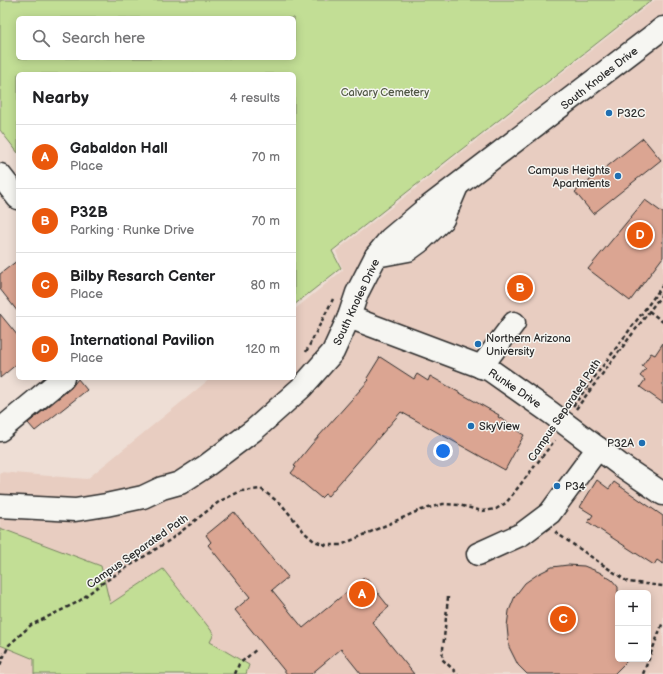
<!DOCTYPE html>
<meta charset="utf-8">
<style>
body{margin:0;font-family:"Balsamiq Sans",sans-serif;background:#f2f2f2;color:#202124}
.controls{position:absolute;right:12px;bottom:12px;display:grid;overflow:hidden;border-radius:6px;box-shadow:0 2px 10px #0003}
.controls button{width:36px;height:36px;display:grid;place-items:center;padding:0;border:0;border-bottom:1px solid #e0e0e0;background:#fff;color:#202124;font:20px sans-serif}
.you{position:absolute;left:443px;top:451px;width:14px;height:14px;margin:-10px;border:3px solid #fff;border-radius:50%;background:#1a73e8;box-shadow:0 0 0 6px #1a73e833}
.badge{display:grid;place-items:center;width:26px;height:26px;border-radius:50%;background:#ea580c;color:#fff;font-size:13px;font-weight:700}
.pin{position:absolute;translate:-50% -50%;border:2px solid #fff;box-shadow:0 1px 4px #0006}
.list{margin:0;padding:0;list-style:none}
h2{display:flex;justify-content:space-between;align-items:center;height:52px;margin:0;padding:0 16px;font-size:17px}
h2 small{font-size:13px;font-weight:400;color:#757577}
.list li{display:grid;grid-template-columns:26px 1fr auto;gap:12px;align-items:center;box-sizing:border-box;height:64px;padding:0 16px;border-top:1px solid #e0e0e0}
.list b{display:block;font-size:15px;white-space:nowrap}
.list p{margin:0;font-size:13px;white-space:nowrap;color:#757577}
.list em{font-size:13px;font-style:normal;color:#757577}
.icon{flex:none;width:22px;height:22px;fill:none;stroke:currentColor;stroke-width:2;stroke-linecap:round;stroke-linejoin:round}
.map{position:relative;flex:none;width:663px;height:674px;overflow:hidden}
.search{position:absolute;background:#fff;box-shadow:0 2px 10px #0003;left:16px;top:16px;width:280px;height:44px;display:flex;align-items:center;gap:10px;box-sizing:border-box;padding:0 14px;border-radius:6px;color:#757577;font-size:15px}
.panel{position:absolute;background:#fff;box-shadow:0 2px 10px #0003;left:16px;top:72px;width:280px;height:308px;border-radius:6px}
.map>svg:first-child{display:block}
.built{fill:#e8cdc1;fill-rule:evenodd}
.green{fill:#c2de95;stroke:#768460;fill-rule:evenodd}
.building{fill:#dba592;stroke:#2b2b2b}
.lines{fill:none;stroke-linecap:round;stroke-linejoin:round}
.minor-casing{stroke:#2b2b2b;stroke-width:25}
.path{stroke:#2b2b2b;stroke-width:2.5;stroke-dasharray:4 3;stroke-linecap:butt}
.minor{stroke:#f6f6f2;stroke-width:22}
.poi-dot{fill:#1f6fb2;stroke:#f6f6f2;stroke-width:1.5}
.labels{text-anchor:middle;stroke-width:3;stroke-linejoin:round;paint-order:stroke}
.street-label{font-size:11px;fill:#2b2b2b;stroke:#f6f6f2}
.park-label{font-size:11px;fill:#515846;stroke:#f6f6f2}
.poi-label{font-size:11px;fill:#2b2b2b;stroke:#f6f6f2;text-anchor:start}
</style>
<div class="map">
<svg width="663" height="674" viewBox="0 0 663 674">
<rect width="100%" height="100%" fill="#eeded5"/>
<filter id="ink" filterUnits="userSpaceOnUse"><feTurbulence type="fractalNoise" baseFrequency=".025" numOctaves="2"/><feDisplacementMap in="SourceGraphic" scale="8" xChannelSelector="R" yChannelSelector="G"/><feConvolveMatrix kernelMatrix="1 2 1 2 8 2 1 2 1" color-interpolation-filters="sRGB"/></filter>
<g filter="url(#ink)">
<path class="built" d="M655 0H663V674H0V472L87 479 211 378H294V310L343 270 336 251ZM618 593H648V659H618Z"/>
<g class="green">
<path d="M0 0H652L332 251 341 268 294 305V74H18V153L0 130ZM18 18H294V58H18Z"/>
<path d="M0 528 101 566 110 604 163 569 214 634 210 642 249 665 246 674H34V659L0 645Z"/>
</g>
<g class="building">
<path d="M643 138 661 160 593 214 575 192Z"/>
<path d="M645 200 663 213V257L630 301 588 269Z"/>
<path d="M18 260V312L0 289V274Z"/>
<path d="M0 314 18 336V363L0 378Z"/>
<path d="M663 343V403L640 387 645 380 640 376 646 369 642 366 651 353 655 355Z"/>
<path d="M380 357 414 379 417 374 428 381 430 376 499 415 498 417 520 430 519 432 524 435 505 470 401 412 328 496 325 494 321 498 291 473 296 467 294 466 311 445 369 380 367 378Z"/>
<path d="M78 379 87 390 35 431 28 423 71 388Z"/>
<path d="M597 480 609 489 614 482 663 516V564L657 560 654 565 588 522 593 515 580 507Z"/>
<path d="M234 512 288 577 272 590 303 628 365 577 389 607 372 622 414 674H361L341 649 311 674H287L235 610 250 597 208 545 211 542 206 535Z"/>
<path d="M568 565 584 566 599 572 612 580 618 587V659H629L614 674H527L518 665 509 647 507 626 509 611 515 596 525 583 538 574 552 567Z"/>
</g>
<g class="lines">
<defs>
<g id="minor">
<path d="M0 175 18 198"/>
<path d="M376 256 408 250 419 242 443 219 457 186"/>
<path d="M349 317 490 370 551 413 619 464 663 494"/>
<path d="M481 367 514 323"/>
<path d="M0 430 63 378"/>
<path d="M0 506 75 510 106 505 143 497 162 488 180 483 206 466 254 430 302 387 333 352 349 317 357 293 376 256 390 239 422 212 663 28"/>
<path d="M478 554 522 534 550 513 598 448"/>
</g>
</defs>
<use href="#minor" class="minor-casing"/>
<g class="path">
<path d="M649 311 663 322"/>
<path d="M306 352 333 299"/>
<path d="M573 406 663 285"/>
<path d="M576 409 663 293"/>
<path d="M555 532 628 582 663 586"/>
<path d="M448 597 442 659 458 674"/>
<path d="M0 659 4 653"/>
<path d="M0 665 9 645 31 625 78 602 101 584 170 540 220 501 241 491 261 489 282 505 305 533 314 541 326 545H341L418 511 443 504 459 505 482 511 496 509 506 503 555 440"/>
<path d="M235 674 239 664 257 649"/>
<path d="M643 674 663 622"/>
</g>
<use href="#minor" class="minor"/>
</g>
</g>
<g class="poi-dot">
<circle cx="609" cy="113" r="4"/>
<circle cx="618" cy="176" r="4"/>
<circle cx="478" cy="344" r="4"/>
<circle cx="471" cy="426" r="4"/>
<circle cx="642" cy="443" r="4"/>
<circle cx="557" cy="486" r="4"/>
</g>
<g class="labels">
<g class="street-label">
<text transform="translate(599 78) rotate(-38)" y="4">South Knoles Drive</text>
<text transform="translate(356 302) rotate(-65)" y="4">South Knoles Drive</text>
<text transform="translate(515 388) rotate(34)" y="4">Runke Drive</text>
<text transform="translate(564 410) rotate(-56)" y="4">Campus Separated Path</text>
<text transform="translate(137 551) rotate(-35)" y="4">Campus Separated Path</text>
</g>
<g class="park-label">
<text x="385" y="96">Calvary Cemetery</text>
</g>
<g class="poi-label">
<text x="617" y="117">P32C</text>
<text x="610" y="174" text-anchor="end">Campus Heights<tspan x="610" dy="13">Apartments</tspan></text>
<text x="486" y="342">Northern Arizona<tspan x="486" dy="13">University</tspan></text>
<text x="479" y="430">SkyView</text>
<text x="634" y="447" text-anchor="end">P32A</text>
<text x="565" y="490">P34</text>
</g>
</g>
</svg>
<div class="controls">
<button>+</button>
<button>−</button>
</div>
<div class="you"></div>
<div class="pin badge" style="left:362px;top:594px">A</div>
<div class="pin badge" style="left:520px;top:288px">B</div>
<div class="pin badge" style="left:563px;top:619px">C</div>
<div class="pin badge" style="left:640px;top:235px">D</div>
<div class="search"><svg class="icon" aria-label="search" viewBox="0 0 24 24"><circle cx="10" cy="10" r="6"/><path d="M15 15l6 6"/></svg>Search here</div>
<section class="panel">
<h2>Nearby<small>4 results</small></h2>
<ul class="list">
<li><span class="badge">A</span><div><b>Gabaldon Hall</b><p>Place</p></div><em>70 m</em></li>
<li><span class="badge">B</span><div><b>P32B</b><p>Parking · Runke Drive</p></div><em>70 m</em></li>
<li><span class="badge">C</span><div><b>Bilby Resarch Center</b><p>Place</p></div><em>80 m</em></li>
<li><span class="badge">D</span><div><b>International Pavilion</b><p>Place</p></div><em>120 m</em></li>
</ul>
</section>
</div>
